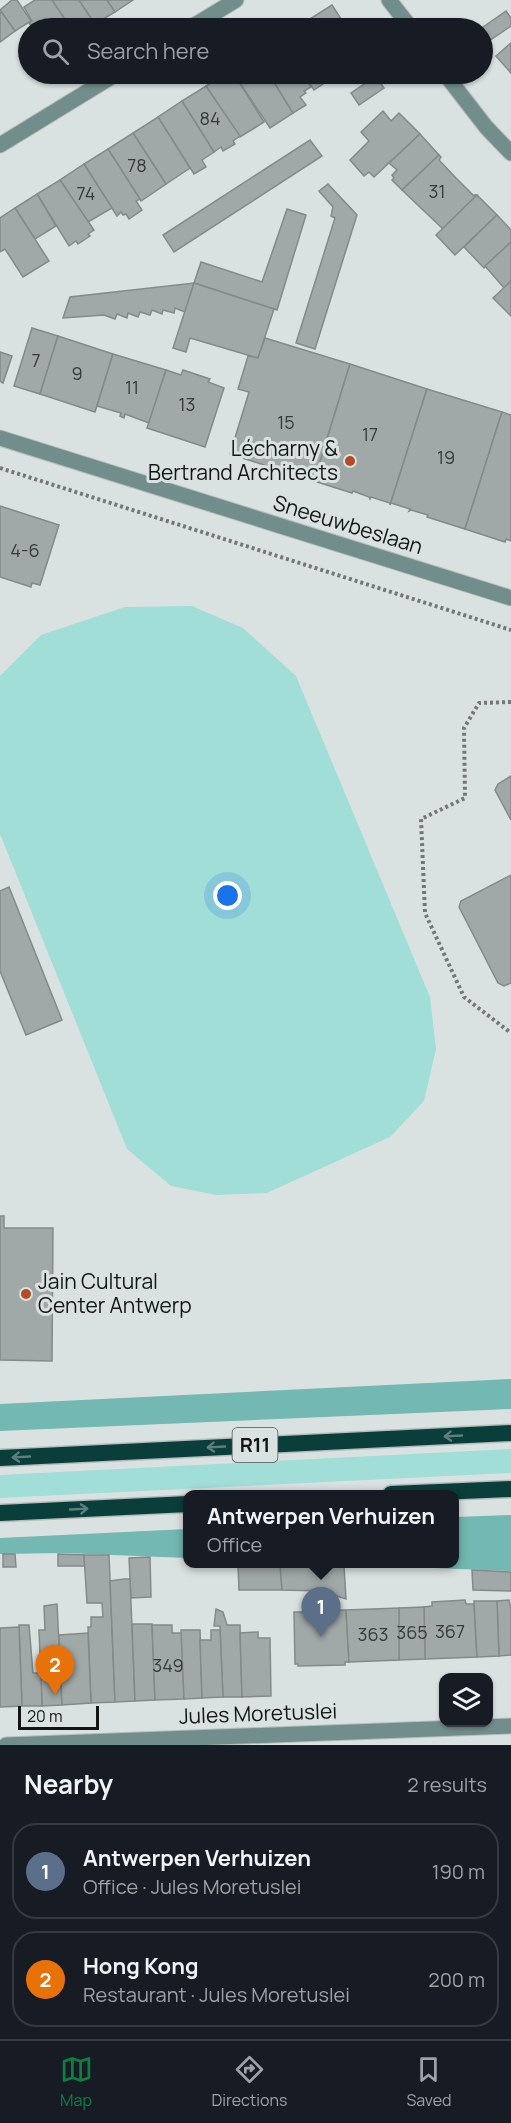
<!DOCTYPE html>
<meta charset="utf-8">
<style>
body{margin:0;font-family:Manrope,sans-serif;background:#20242c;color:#f1f3f6}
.controls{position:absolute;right:18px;bottom:18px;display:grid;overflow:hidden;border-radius:12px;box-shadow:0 2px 4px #0004}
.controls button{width:54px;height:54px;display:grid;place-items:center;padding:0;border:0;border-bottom:2px solid #363941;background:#171b24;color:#f1f3f6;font:30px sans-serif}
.scale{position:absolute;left:18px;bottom:15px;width:81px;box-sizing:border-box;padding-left:6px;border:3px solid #121514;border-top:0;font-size:16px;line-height:21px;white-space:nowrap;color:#121514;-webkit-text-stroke:4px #dae2e1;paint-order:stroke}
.you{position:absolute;left:228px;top:896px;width:21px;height:21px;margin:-15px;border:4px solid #fff;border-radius:50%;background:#1a73e8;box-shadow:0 0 0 9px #1a73e833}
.badge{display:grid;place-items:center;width:39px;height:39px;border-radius:50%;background:#0b8043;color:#fff;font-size:20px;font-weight:700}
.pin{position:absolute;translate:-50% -50px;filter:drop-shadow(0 2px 3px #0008)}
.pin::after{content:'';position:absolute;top:32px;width:21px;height:18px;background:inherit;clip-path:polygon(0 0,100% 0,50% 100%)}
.popup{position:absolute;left:183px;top:1490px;width:276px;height:78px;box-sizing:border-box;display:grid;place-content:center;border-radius:12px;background:#171b24;filter:drop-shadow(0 2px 4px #0005);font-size:20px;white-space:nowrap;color:#9ea1a6}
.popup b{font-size:22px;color:#f1f3f6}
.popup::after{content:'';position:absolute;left:50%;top:100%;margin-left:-12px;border:12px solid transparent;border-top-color:#171b24}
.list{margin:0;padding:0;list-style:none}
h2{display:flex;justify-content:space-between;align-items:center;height:78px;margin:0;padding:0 24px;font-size:26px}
h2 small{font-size:20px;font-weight:400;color:#9ea1a6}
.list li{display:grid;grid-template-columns:39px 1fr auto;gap:18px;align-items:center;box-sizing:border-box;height:96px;margin:0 12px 12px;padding:0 12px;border:2px solid #363941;border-radius:24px}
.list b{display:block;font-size:22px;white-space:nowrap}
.list p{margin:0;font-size:20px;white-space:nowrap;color:#9ea1a6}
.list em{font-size:20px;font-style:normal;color:#9ea1a6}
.icon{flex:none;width:33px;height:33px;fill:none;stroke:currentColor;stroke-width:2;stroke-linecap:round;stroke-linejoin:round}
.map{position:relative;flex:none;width:511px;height:1745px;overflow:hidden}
.search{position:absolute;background:#171b24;box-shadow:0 2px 4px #0004;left:18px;right:18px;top:18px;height:66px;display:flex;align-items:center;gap:15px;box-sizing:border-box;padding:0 21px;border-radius:33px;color:#9ea1a6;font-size:22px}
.sheet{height:294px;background:#171b24}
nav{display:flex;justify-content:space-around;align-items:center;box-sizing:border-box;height:84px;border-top:2px solid #363941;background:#171b24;font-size:16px;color:#9ea1a6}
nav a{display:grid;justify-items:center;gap:3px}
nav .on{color:#0b8043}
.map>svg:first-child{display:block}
.green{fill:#a2ded8}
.forest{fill:#73b8b2}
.building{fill:#a1a9a8;stroke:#838a89;stroke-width:1.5}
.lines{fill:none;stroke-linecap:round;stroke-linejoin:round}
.minor-casing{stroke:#b6bdbc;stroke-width:17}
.tertiary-casing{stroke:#b6bdbc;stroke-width:17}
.trunk-casing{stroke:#b6bdbc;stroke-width:19}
.path{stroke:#737877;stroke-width:4;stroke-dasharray:3 3;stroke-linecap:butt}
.minor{stroke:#728e8c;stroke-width:15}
.tertiary{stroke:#728e8c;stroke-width:15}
.trunk{stroke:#0a3e3b;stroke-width:16}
.oneway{stroke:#5d807d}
.poi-dot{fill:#b34b28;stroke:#dae2e1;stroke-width:2}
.labels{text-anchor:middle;stroke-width:6;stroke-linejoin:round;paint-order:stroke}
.number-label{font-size:18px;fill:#363a39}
.shield{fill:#dae2e1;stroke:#4e5252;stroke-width:1.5}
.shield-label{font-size:20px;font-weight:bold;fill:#121514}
.poi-label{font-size:21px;fill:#121514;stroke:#dae2e1;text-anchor:end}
.street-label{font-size:21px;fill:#121514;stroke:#dae2e1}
</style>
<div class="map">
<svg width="511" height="1745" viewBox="0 0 511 1745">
<rect width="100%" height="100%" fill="#dae2e1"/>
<g class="green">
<path d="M192 606 243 628 296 676 430 997 436 1049 424 1101 390 1137 267 1193 216 1195 171 1186 127 1149 0 834V676L41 635 125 607Z"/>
<path d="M511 1449V1473L0 1498V1475Z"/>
</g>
<g class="forest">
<path d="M511 1379V1409L0 1431V1404Z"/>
<path d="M511 1515V1571L334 1564H454L455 1517Z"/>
<path d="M187 1529V1558L62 1553 0 1554V1538Z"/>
</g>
<g class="building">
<path d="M12 0H17L31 21 15 31 0 10Z"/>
<path d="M35 0H52L71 28H33L29 23 32 21 24 7Z"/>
<path d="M52 0H79L95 24 89 28H71Z"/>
<path d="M79 0H107L115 12 95 24Z"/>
<path d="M107 0H133L115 12Z"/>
<path d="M332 5 347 28H309L305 22Z"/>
<path d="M0 10 15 31 0 42Z"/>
<path d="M506 11 511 18V26L486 43 482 38V28Z"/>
<path d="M511 43V73L496 56Z"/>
<path d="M225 74H234L264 122 240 137 206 86Z"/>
<path d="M234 74H269L293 113 270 128Z"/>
<path d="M269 74H303L311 87 304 91 306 93 300 97 306 105 293 113Z"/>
<path d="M303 74H338L314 90Z"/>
<path d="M376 76 384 88 359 105 351 93Z"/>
<path d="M206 86 240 136 233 141 235 144 223 151 221 147 214 152 182 101Z"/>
<path d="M182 101 214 152 202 160 206 167 194 174 158 117Z"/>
<path d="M383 111 391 121 399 113 420 134 374 177 369 172 364 176 350 160 369 141 361 132Z"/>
<path d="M158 117 190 168 166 184 133 133Z"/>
<path d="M133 133 166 184 141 201 108 149Z"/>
<path d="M420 134 439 155 402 190 392 180 394 178 392 175 397 170 389 163Z"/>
<path d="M310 140 322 156 174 252 163 235Z"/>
<path d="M108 149 140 199 136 201 142 210 129 219 126 214 123 215 121 212 117 216 84 164Z"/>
<path d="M439 155 441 157 439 160 456 178 473 195H477L443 229 402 190Z"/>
<path d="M84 164 112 208 88 222 60 180Z"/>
<path d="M60 180 94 230 88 234 90 236 78 244 76 241 69 246 37 194Z"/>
<path d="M328 184 357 215 315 349 296 343 335 218 331 216 333 207 319 191Z"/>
<path d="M37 194 56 226 35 239 15 208Z"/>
<path d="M477 195 497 215 455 255 436 235Z"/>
<path d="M15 208 49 261 23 277 5 249 0 252V218Z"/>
<path d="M287 209 306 215 277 310 194 283 201 262 262 282Z"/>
<path d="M497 215 511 230V242L484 268 464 247Z"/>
<path d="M511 242V281L504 288 485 266Z"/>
<path d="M511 281V316L493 298Z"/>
<path d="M194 283 185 312 175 308 174 313 163 310 162 314 152 310 150 315 140 312 138 317 128 313 127 318 117 314 115 319 104 315 63 318 70 297Z"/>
<path d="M194 283 274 309 258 358 190 338 186 352 173 348Z"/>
<path d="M32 328 58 336 40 394 14 386Z"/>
<path d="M58 336 113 354 95 412 40 394Z"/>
<path d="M265 338 350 364 314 481 230 454 249 392 238 389 248 356 258 358Z"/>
<path d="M0 352 12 356 3 383 0 381Z"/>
<path d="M113 354 166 370 149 423 125 414 124 418 120 416 121 413 97 406Z"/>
<path d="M350 364 427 389 390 505V503L371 497 370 499 369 497 353 491 352 493 314 481Z"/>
<path d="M166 370 181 375 183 370 210 379 208 382 224 388 205 447 147 428Z"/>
<path d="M427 389 502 412 465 529 427 517 428 515 411 510 409 511 410 509 391 503 390 505Z"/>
<path d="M502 412 511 415V541L506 539 505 542 465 529Z"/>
<path d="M0 506 59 525 40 585 32 583 31 587 0 577Z"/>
<path d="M511 776V820L495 790 498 784Z"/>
<path d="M511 875V983L504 986 498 983 459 907 461 901Z"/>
<path d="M9 887 62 1020 26 1035 0 971V891Z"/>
<path d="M0 1216H4V1228H53L52 1361 0 1360Z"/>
<path d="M3 1554H15L16 1567H3Z"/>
<path d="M58 1554 84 1555 85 1566H58Z"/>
<path d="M84 1555H109L115 1702 91 1703 88 1627H91V1617H103L102 1603H87Z"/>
<path d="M150 1557 151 1597 131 1598 129 1558Z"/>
<path d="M238 1564H280L282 1590H239Z"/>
<path d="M280 1564 344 1566 346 1599 321 1591 282 1590Z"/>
<path d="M472 1570 511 1572V1591L473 1590Z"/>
<path d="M124 1579H130L135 1701 115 1702 110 1581Z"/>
<path d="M465 1600 466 1604H474L477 1657 425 1659 424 1607 432 1606V1602Z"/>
<path d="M509 1600 511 1608V1655L499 1656 497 1601Z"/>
<path d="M474 1601H497L499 1656 477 1657Z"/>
<path d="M57 1604 62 1705 42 1706 39 1630H45L44 1606Z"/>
<path d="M337 1607 338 1610H346L349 1662H345V1665L298 1666V1664H295L294 1612H304V1608Z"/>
<path d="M424 1607 425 1659 399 1660V1608Z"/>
<path d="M399 1608V1660L349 1662 346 1610Z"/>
<path d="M216 1609 223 1612 227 1625H240L242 1697H223L220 1626H214Z"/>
<path d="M132 1624H152L155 1700 135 1701Z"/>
<path d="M19 1625H29L33 1673H41L42 1706H22Z"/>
<path d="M152 1625H172V1633H182L184 1699 155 1700Z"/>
<path d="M19 1627 22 1706 0 1707V1628Z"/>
<path d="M181 1630H200L202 1698 184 1699Z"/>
<path d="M211 1630H220L223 1697 202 1698 200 1640H211Z"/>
<path d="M258 1632V1638H270L271 1696 242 1697 240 1633Z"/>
<path d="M88 1633 91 1703 62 1705 59 1635Z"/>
</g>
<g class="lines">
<defs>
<g id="minor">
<path d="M389 0 411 28"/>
<path d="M190 28 236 0"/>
<path d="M445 74 486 127 511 153"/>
<path d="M0 145 116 74"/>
<path d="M0 438 511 598"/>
</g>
<path id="tertiary" d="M6 1745 511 1726"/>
<g id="trunk">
<path d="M0 1458 511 1433"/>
<path d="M391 1494 511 1489"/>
<path d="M0 1513 188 1504"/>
</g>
</defs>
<use href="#minor" class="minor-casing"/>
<use href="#tertiary" class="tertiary-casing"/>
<use href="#trunk" class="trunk-casing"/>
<g class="path">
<path d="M0 468 511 630"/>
<path d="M511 702 479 703 464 728 465 798 421 819 425 913 464 997 511 1033"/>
</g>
<use href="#minor" class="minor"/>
<use href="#tertiary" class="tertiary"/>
<use href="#trunk" class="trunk"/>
</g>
<defs><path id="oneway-shaft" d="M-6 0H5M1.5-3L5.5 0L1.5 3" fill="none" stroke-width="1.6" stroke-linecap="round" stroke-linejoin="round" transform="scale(1.5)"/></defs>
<g class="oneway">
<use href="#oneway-shaft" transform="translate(453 1436) rotate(177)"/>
<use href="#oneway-shaft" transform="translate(216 1447) rotate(177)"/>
<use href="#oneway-shaft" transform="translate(21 1457) rotate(177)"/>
<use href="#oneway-shaft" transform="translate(79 1509) rotate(-3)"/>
</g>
<g class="poi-dot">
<circle cx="350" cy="461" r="6"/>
<circle cx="26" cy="1294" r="6"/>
</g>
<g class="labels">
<g class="number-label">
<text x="210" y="125">84</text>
<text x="137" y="172">78</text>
<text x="437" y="198">31</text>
<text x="86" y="200">74</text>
<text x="36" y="367">7</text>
<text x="77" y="380">9</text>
<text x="132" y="394">11</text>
<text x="187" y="411">13</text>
<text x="286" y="429">15</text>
<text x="370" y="441">17</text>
<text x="446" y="464">19</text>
<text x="25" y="557">4-6</text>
<text x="450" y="1638">367</text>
<text x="412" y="1639">365</text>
<text x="373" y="1641">363</text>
<text x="168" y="1672">349</text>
</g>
<rect class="shield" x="232.5" y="1428" width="45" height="34" rx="4.5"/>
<g class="shield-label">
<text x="255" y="1452">R11</text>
</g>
<g class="poi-label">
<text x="338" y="456">Lécharny &amp;<tspan x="338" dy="24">Bertrand Architects</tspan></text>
<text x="38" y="1289" text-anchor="start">Jain Cultural<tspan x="38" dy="24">Center Antwerp</tspan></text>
</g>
<g class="street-label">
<text transform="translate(348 525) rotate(17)" y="7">Sneeuwbeslaan</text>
<text transform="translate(258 1714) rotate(-2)" y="7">Jules Moretuslei</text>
</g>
</g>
</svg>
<div class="controls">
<button><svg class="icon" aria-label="layers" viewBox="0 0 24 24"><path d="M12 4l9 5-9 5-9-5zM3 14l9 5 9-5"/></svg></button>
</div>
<div class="scale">20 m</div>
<div class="you"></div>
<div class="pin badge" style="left:321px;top:1637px;background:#5c6f8a">1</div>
<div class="popup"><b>Antwerpen Verhuizen</b>Office</div>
<div class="pin badge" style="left:55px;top:1695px;background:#e8710a">2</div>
<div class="search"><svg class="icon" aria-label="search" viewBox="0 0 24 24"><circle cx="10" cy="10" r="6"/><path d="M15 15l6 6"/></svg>Search here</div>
</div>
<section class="sheet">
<h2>Nearby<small>2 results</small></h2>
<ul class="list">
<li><span class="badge" style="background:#5c6f8a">1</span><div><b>Antwerpen Verhuizen</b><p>Office · Jules Moretuslei</p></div><em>190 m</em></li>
<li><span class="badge" style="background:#e8710a">2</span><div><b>Hong Kong</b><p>Restaurant · Jules Moretuslei</p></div><em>200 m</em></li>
</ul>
</section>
<nav>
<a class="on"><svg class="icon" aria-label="map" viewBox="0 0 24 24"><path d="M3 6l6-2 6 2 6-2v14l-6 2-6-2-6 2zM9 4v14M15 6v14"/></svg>Map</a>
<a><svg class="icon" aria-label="directions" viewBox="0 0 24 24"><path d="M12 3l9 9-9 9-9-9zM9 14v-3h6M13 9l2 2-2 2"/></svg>Directions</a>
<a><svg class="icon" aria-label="saved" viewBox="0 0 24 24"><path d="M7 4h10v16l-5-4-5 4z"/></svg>Saved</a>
</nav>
